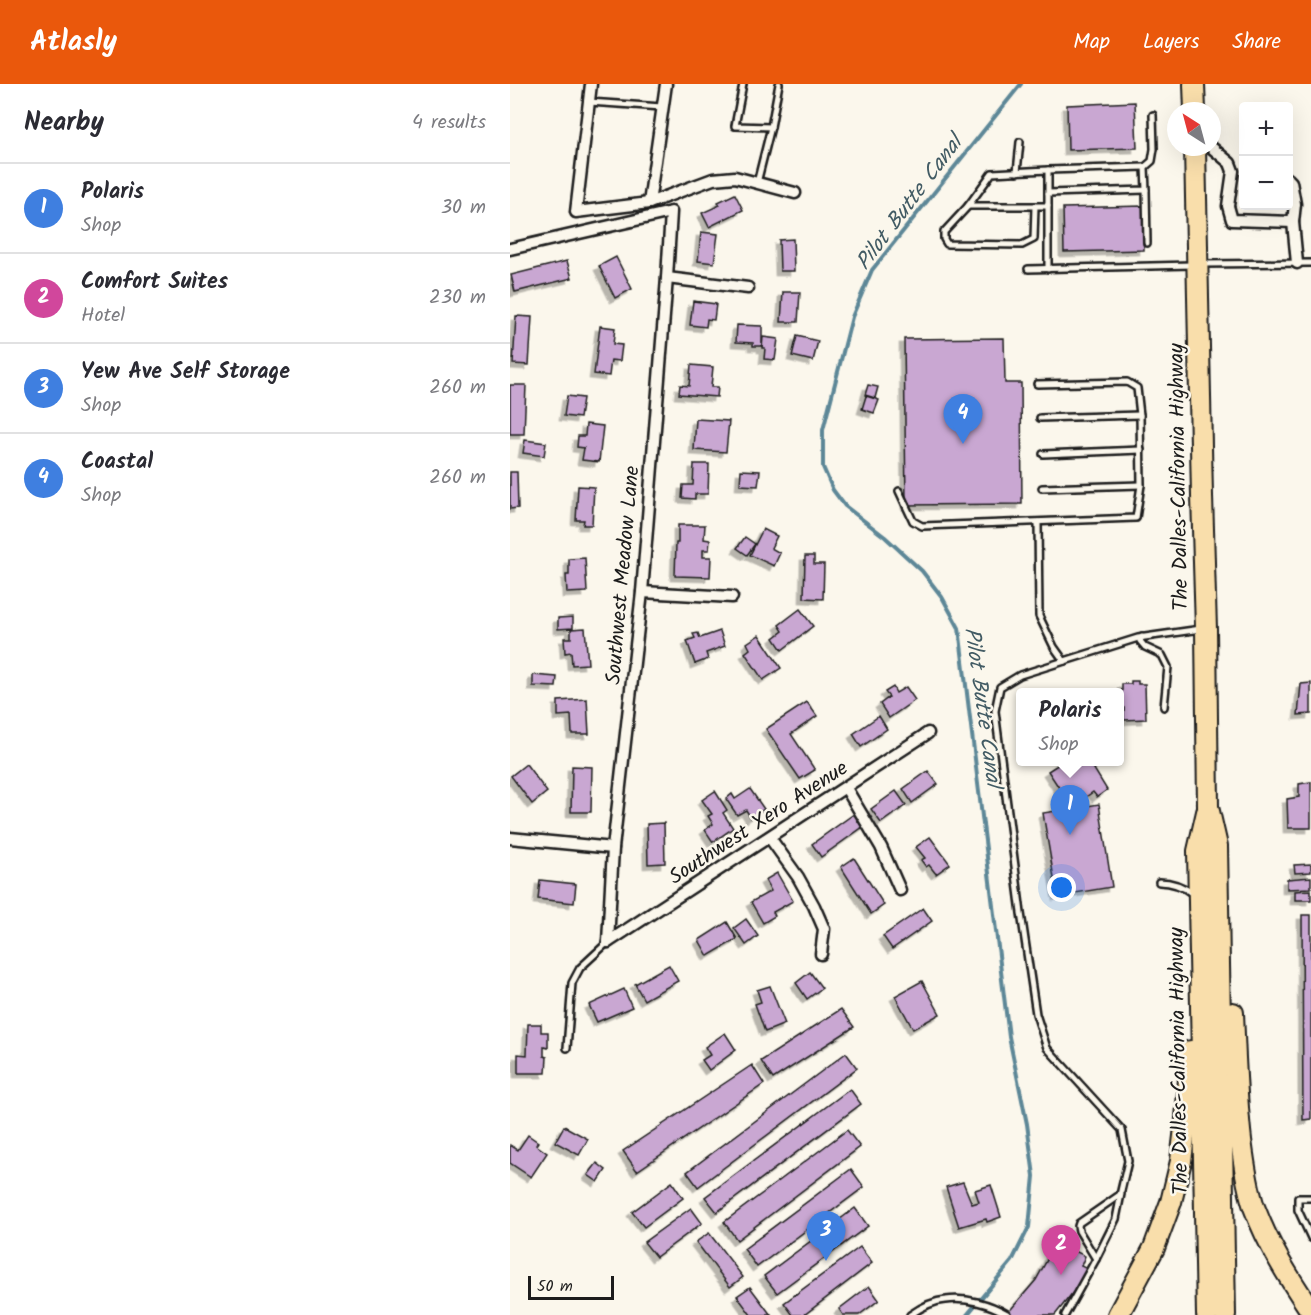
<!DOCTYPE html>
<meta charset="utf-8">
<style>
body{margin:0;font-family:Kalam,sans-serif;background:#f2f2f3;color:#2b2b33}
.controls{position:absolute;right:18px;top:18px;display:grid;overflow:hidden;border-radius:6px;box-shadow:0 6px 24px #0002}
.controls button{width:54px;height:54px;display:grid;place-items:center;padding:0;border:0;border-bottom:2px solid #e1e1e2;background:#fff;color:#2b2b33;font:30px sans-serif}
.compass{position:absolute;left:657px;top:18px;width:54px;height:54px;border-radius:50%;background:#fff;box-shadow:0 6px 24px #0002;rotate:324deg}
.scale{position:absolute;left:18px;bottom:15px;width:86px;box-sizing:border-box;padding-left:6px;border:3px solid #1c1c1c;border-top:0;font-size:16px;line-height:21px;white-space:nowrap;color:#1c1c1c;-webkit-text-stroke:4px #fbf7ec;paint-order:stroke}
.you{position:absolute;left:552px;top:804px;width:21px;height:21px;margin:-15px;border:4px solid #fff;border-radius:50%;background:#1a73e8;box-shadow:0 0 0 9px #1a73e833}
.badge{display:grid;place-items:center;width:39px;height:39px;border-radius:50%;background:#ea580c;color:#fff;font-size:20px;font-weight:700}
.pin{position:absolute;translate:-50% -50px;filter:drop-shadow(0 2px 3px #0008)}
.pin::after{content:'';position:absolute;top:32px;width:21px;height:18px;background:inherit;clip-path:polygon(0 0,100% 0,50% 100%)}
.popup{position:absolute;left:506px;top:604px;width:108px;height:78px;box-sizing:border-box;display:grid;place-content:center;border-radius:6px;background:#fff;filter:drop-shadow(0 2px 4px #0005);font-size:20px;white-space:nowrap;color:#7c7c81}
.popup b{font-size:22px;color:#2b2b33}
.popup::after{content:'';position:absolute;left:50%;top:100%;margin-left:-12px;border:12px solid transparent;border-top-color:#fff}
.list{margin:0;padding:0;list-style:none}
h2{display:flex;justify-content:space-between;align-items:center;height:78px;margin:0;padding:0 24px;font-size:26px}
h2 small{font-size:20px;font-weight:400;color:#7c7c81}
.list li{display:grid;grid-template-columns:39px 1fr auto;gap:18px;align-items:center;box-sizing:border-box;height:90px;padding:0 24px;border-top:2px solid #e1e1e2}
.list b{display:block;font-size:22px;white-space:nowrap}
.list p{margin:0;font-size:20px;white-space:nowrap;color:#7c7c81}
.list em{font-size:20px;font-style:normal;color:#7c7c81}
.map{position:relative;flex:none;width:801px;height:1231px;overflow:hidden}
header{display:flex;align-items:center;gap:36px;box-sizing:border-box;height:84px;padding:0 30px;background:#ea580c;color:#fff}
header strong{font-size:28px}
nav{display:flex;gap:33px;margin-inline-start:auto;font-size:21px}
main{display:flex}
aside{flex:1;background:#fff}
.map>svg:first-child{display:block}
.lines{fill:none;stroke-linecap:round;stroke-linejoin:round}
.stream{stroke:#5d8797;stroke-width:4}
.building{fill:#c9a7d2;stroke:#1c1c1c;stroke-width:1.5;filter:url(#shadow)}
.lane-casing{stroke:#1c1c1c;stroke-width:10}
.street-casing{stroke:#1c1c1c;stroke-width:15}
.highway-casing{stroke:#1c1c1c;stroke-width:24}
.lane{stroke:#fbf7ec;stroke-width:5}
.street{stroke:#fbf7ec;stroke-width:10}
.highway{stroke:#f9deab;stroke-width:20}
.labels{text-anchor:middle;stroke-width:5;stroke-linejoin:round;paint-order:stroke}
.street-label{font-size:21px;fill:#1c1c1c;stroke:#fbf7ec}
.water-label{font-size:22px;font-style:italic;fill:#425b64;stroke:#fbf7ec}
</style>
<header>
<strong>Atlasly</strong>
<nav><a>Map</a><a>Layers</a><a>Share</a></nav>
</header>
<main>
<aside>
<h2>Nearby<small>4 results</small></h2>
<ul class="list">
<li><span class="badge" style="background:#3f7fe0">1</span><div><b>Polaris</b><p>Shop</p></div><em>30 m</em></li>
<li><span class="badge" style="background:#d1479c">2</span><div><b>Comfort Suites</b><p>Hotel</p></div><em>230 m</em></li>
<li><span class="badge" style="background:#3f7fe0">3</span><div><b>Yew Ave Self Storage</b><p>Shop</p></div><em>260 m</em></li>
<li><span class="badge" style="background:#3f7fe0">4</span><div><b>Coastal</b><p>Shop</p></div><em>260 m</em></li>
</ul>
</aside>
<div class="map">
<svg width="801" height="1231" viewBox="0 0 801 1231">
<defs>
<filter id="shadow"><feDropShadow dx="-4.5" dy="4.5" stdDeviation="0" flood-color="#0004"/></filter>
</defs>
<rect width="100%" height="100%" fill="#fbf7ec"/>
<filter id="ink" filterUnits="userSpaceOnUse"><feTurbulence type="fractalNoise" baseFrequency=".0167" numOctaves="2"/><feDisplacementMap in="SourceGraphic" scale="12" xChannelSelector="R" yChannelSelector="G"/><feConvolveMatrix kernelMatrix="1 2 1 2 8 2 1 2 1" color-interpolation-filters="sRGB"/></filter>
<g filter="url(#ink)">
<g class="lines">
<path class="stream" d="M457 1231 502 1177 519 1143 524 1092 517 1040 499 953 449 544 432 513 412 487 375 453 335 422 323 406 313 383V346L342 233 362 186 511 0"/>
</g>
<g class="building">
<path d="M625 18 627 64 558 66 557 21Z"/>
<path d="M225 110 233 126 199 143 192 129 210 121 208 118Z"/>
<path d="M633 122 634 166 554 168 553 124Z"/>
<path d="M191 148 208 150 204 179 188 177Z"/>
<path d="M283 155 284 187H270L269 156Z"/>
<path d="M106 173 122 205 105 214 89 182Z"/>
<path d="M57 177 62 194 5 208 1 191Z"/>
<path d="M273 208H290L288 238H271Z"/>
<path d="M183 217 206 220 204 236 197 235 196 243 180 241Z"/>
<path d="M6 232 22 233 19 281 3 280Z"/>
<path d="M227 241 252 242V262H243V259L226 258Z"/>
<path d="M90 242 105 244 103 260 112 261 110 277 101 276 99 292 84 290Z"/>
<path d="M287 252 308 257 303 277 282 272Z"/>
<path d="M253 253 268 255 265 276 254 275 255 264H252Z"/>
<path d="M494 254 495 299H511L512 420 396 421 394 255Z"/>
<path d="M181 281 203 283 201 303H208L207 313 169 310 170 301 179 302Z"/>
<path d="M0 301H16L14 350H0Z"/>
<path d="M358 301 368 303 365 314 355 311Z"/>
<path d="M57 312 73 314 70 334 54 332Z"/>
<path d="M356 312 369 316 364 329 352 325Z"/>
<path d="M186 335 219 337 216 368 184 366Z"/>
<path d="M76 340 93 342 89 378 72 376 74 364 67 363 68 352H75Z"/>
<path d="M15 356 36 359 34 372 13 369Z"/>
<path d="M184 380H199L198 410H185V415L172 414 173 401H183Z"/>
<path d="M231 386 250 387 248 402 230 401Z"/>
<path d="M0 388H7L8 424 0 425Z"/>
<path d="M68 402 84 403 82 441H73L74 436H66Z"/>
<path d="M168 441H195L194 455 200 456 199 466H193V473H201L200 493 165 492 166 459H168Z"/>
<path d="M253 445 267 452 261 464 270 469 264 482 240 471Z"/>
<path d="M235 453 245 460 237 471 227 464Z"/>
<path d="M295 472H304V480H314L313 515 294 514Z"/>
<path d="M75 474 77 508 57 509 56 491H59V475Z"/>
<path d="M290 525 303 542 272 566 264 554 273 547 269 541Z"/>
<path d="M63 533V544L48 545V534Z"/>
<path d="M75 544 78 580 62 581 61 568 55 569 54 554H61V545Z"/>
<path d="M210 547 215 562 196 569 198 575 185 580 177 557 185 554 183 550 188 549 190 554Z"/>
<path d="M249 551 271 584 253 596 235 569 240 565 237 559Z"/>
<path d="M23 591 47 593 46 603 23 602Z"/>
<path d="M621 597H628V600H635L636 635 614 636V624H610V609H612V600H621Z"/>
<path d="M801 599V630L788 631 791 600Z"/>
<path d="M383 603 386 609 396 603 405 616 379 634 370 620 379 613 375 608Z"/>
<path d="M77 615 79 650H62L61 631 48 632V617Z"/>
<path d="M297 618 307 632 281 650 305 686 290 695 256 645Z"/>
<path d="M369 632 377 645 351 663 343 650Z"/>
<path d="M552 678H585L588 682 584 685 597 706 587 713 583 708 573 715 570 712 559 719 538 687Z"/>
<path d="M16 680 37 708 22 720 1 692Z"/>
<path d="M62 682 82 683 81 728H61Z"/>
<path d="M418 687 428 700 402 719 393 705Z"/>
<path d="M801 698V744H778L777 715 789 713V700Z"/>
<path d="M240 705 254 725 241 734 236 726 227 731 216 715 222 710 225 715Z"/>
<path d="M205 707 217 726 213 729 223 744 203 758 195 746 203 740 198 732 202 730 192 716Z"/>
<path d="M386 707 396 721 371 739 361 725Z"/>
<path d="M589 720 602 803 547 812 533 729Z"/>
<path d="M348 727 357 740 311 773 302 760Z"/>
<path d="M154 739 155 779 138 780 137 740Z"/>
<path d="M420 753 440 780 426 790 419 781 416 783 411 776 415 774 406 763Z"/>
<path d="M344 774 374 821 361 830 331 783Z"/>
<path d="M801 780V788L785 789 784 781Z"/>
<path d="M267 789 283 817 263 828 265 832 253 839 241 818 261 807 255 796Z"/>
<path d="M801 793V804L777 805V795Z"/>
<path d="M30 796 66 800 64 819 28 815Z"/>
<path d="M801 806V816H785V807Z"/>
<path d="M413 824 422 837 382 865 373 852Z"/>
<path d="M792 831H801V1035L793 1036Z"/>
<path d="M236 835 248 852 236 861 224 844Z"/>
<path d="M217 838 227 855 198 872 189 856Z"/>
<path d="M159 881 168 897 134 916 125 900Z"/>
<path d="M300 888 312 904 297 915 286 899Z"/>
<path d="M412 897 430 930 403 945 385 912Z"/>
<path d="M260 902 275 940 255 948 245 920 251 918 247 906Z"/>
<path d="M114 905 122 923 87 938 79 921Z"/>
<path d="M331 925 344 943 263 995 251 977Z"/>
<path d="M18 940H31V948H38V964L34 963V972L37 973 36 989H8V970L17 971Z"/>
<path d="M215 949 226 966 199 986 192 976 200 971 195 963Z"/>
<path d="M336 969 347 984 188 1103 177 1088Z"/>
<path d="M242 981 254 1000 127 1087 113 1067Z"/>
<path d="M340 1005 351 1020 207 1128 195 1113Z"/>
<path d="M54 1042 78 1055 69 1071 45 1058Z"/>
<path d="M337 1046 350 1063 227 1156 214 1138Z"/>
<path d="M18 1051 28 1058 26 1061 37 1069 21 1093 0 1079V1061L8 1066Z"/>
<path d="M87 1079 96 1086 88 1098 78 1091Z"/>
<path d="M341 1085 354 1103 247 1183 234 1165Z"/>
<path d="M162 1098 173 1114 134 1143 122 1128Z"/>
<path d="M453 1098 462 1120 469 1118 465 1106 481 1101 491 1133 477 1138 476 1135 449 1143 436 1103Z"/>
<path d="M181 1124 192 1139 146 1173 134 1158Z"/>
<path d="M345 1124 358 1142 267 1209 254 1192Z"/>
<path d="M199 1149 233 1193 220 1203 186 1158Z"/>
<path d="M547 1158 575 1172 571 1182 577 1185 564 1207 545 1231H496L526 1196Z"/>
<path d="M350 1163 362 1179 294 1231H283L274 1219Z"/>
<path d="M359 1202 369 1216 349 1231H333L329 1225Z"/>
<path d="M240 1203 261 1231H241L227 1212Z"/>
</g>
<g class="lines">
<defs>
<g id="lane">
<path d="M233 0 225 42 261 43 269 0"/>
<path d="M79 18 152 23"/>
<path d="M538 86V109"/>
<path d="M507 88 510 58"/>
<path d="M247 99 261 43"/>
<path d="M636 106 637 159"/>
<path d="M459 121 434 148V155L437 160 512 161 524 155 525 122"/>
<path d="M538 122H458L482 89 538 86 635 83"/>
<path d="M692 180 801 179"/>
<path d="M518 185 682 181"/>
<path d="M538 185V109L636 106 635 83 642 77 644 65 643 31"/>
<path d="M530 334 630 331"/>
<path d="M533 370 631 366"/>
<path d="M532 404 631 401"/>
<path d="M389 407 403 437 412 442 626 434 631 401 630 331 627 304 617 298 527 300"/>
<path d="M528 438 529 532 544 563 554 577"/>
<path d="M632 553 630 557 635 563 652 571 658 583 654 623"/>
<path d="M649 798C663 798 673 802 683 810"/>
<path d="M57 964 62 899 70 884 98 858"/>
<path d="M611 1110 606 1135 586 1175 569 1147 568 1142 569 1139Z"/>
<path d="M610 1111 618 1077 612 1046 537 964 526 930 511 829 485 627 490 603 510 591 628 554 691 545"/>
<path d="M801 1114H788V1126L801 1154"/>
<path d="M400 1231C410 1224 423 1217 436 1216 456 1213 480 1220 497 1230"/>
<path d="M555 1231 586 1175"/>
</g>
<g id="street">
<path d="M81 0 66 128 139 119 203 95 225 93 285 109"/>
<path d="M701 63 720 79 723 87 718 122 722 136 783 138"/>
<path d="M778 95 781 98 785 120 783 138 787 179"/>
<path d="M139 119 156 0"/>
<path d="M0 165 161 128 157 194 132 508 103 764 98 858"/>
<path d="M157 194 238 204"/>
<path d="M132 508 222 513"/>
<path d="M336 704 371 763 390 806"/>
<path d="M0 754 103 764"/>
<path d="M260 754 288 793 304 822 314 845 311 870"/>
<path d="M98 858 418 649"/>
</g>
<g id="highway">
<path d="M684 0 685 27"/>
<path d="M685 63 692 412 696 545 698 723 707 762 715 1231"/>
<path d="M697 728 688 767 697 1231"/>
<path d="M723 929C725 971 726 1014 731 1056 734 1079 737 1102 744 1123 758 1161 779 1194 801 1227"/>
<path d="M608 1231 644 1164 661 1118 671 1077 676 1035 681 967"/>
</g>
</defs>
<use href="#lane" class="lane-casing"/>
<use href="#street" class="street-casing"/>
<use href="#highway" class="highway-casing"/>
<use href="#lane" class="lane"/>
<use href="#street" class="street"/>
<use href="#highway" class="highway"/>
</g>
</g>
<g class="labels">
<g class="street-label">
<text transform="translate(668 393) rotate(-91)" y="7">The Dalles-California Highway</text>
<text transform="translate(112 491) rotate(-85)" y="7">Southwest Meadow Lane</text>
<text transform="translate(248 738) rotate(-33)" y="7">Southwest Xero Avenue</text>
<text transform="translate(668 977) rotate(-91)" y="7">The Dalles-California Highway</text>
</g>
<g class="water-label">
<text transform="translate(398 118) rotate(-53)" y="8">Pilot Butte Canal</text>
<text transform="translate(474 623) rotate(82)" y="8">Pilot Butte Canal</text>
</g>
</g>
</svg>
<div class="controls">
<button>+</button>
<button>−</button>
</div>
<svg class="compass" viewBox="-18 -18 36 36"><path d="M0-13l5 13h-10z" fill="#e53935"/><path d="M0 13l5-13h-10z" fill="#7c7c81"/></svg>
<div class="scale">50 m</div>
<div class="you"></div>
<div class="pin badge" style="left:560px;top:751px;background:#3f7fe0">1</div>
<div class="popup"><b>Polaris</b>Shop</div>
<div class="pin badge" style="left:551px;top:1191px;background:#d1479c">2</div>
<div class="pin badge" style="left:316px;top:1177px;background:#3f7fe0">3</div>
<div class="pin badge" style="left:453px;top:360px;background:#3f7fe0">4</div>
</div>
</main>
